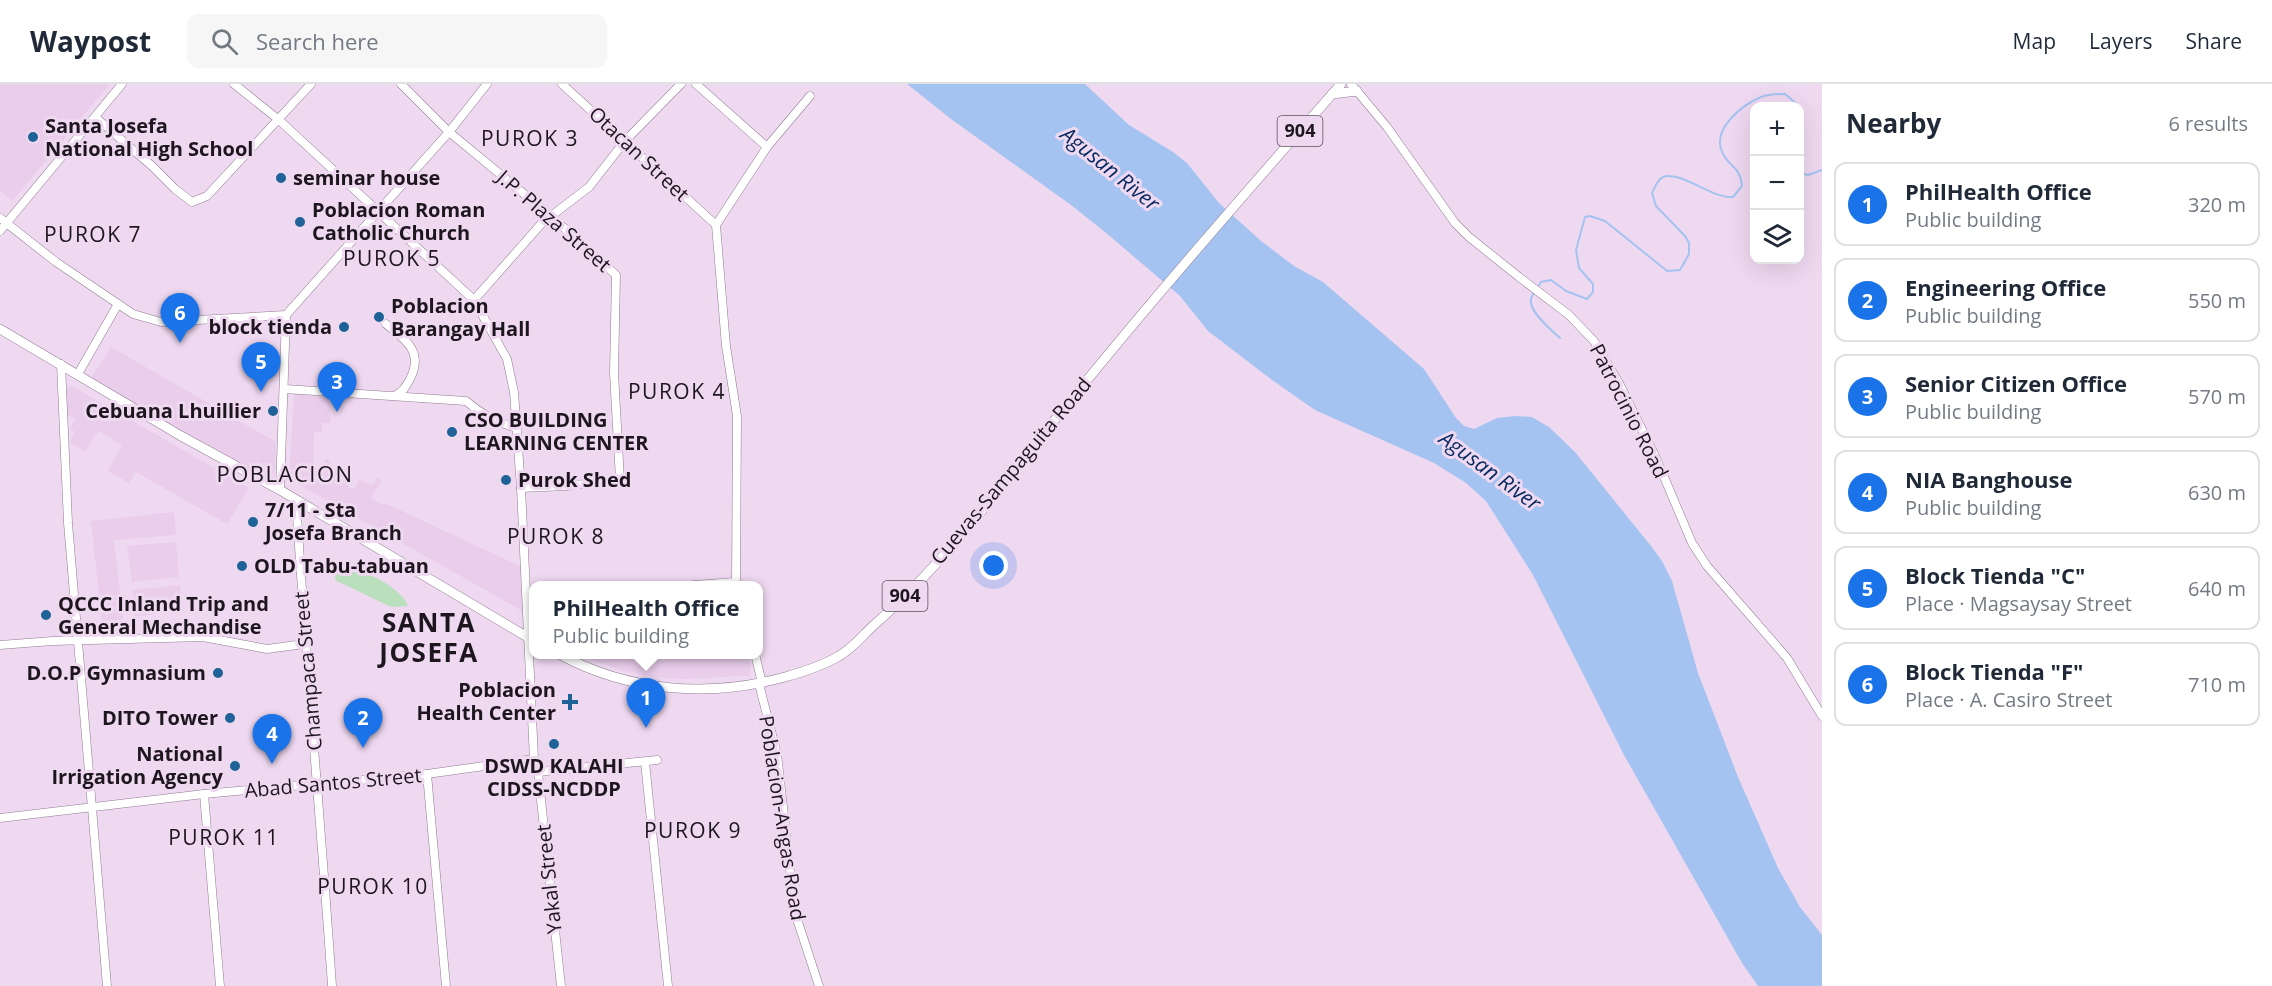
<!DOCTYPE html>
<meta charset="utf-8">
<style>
body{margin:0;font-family:"Open Sans",sans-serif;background:#f6f6f7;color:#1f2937}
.controls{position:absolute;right:18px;top:18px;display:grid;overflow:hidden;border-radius:12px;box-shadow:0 6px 24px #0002}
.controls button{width:54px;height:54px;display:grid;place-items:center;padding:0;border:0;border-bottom:2px solid #e0e1e3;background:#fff;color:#1f2937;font:30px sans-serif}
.you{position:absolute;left:994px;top:482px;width:21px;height:21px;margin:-15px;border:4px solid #fff;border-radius:50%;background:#1a73e8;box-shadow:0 0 0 9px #1a73e833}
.badge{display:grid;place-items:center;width:39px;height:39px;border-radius:50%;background:#1a73e8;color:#fff;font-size:20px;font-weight:700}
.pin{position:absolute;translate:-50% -50px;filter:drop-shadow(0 2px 3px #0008)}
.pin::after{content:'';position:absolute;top:32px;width:21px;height:18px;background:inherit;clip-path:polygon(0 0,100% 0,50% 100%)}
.popup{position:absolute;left:529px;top:497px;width:234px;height:78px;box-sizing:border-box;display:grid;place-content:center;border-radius:12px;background:#fff;filter:drop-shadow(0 2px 4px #0005);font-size:20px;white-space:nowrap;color:#747a83}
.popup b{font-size:22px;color:#1f2937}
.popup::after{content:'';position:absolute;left:50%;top:100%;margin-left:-12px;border:12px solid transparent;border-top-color:#fff}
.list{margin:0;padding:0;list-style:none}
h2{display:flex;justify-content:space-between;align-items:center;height:78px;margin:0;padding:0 24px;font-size:26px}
h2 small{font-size:20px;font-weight:400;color:#747a83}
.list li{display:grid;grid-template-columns:39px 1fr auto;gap:18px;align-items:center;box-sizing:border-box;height:84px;margin:0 12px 12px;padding:0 12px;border:2px solid #e0e1e3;border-radius:12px}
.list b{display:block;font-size:22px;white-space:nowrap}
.list p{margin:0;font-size:20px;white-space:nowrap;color:#747a83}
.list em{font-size:20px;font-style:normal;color:#747a83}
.icon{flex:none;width:33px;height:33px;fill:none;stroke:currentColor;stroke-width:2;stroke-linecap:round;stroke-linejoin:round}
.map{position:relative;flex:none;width:1822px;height:902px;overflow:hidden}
header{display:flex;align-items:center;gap:36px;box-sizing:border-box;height:84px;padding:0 30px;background:#fff;border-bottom:2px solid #e0e1e3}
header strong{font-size:28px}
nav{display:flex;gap:33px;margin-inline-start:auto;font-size:21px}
.search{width:420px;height:54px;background:#f6f6f7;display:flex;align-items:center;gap:15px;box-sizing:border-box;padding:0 21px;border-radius:12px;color:#747a83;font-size:22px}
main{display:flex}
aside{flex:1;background:#fff}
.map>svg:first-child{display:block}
.built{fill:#e9cdeb}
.green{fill:#b9dfbd}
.water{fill:#a5c3f1}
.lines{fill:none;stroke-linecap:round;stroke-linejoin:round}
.stream{stroke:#a5c3f1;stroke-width:2}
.minor-casing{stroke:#8f7b91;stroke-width:9}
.major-casing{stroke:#8f7b91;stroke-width:10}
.minor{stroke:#fff;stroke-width:8}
.major{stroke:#fff;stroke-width:9}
.poi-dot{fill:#1f6297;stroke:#efd9f1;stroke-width:2}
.labels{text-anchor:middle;stroke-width:6;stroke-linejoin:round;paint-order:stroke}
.shield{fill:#efd9f1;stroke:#5d505e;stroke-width:1.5}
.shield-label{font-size:18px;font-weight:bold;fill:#1e161f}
.poi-label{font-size:20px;font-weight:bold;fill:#1e161f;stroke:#efd9f1;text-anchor:start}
.street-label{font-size:20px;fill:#1e161f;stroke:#efd9f1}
.neighbourhood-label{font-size:21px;letter-spacing:1.5px;fill:#1e161f;stroke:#efd9f1}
.water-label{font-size:21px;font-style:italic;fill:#06295f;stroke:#efd9f1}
.quarter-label{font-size:22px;letter-spacing:1.5px;fill:#1e161f;stroke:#efd9f1}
.district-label{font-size:26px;font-weight:bold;letter-spacing:1.5px;fill:#1e161f;stroke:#efd9f1}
</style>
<header>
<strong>Waypost</strong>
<div class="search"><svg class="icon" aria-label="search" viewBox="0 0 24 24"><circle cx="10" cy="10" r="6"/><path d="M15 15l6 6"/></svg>Search here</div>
<nav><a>Map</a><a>Layers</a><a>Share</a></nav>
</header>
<main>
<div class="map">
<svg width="1822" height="902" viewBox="0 0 1822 902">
<rect width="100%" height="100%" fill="#efd9f1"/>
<g class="built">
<path d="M0 0H110L12 117 0 106Z"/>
<path d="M111 263 276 358 274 402 89 297Z"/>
<path d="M70 301 249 404 227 440 136 388 129 399 108 387 122 361 98 347 85 368 69 358 75 348 70 345 75 335 64 328 63 312Z"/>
<path d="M294 310 332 314 330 339H322V348H314L313 392 319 395 325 376 328 375 333 383 352 393 348 404H355L359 396 373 401 377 394 382 396 371 414 382 421 387 420 522 483 524 528 289 395Z"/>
<path d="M174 428 176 451 114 456 123 535 102 538 91 437Z"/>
<path d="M176 458 179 493 132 498 127 462Z"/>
<path d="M180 501 183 528 135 532 133 506Z"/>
<path d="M578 571H748L751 585 749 592H740L686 595 654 593 623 587Z"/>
</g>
<path class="green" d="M338 476C358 485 400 501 408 522L391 523 335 496Z"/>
<path class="water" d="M907 0H1085L1129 41 1173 68 1187 79 1219 119 1261 157 1294 182 1323 198 1424 285 1456 334 1464 342 1474 345 1497 334 1515 332 1532 333 1549 343 1575 368 1651 462 1662 477 1672 497 1698 589 1738 693 1778 784 1800 823 1822 851V902H1758L1742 879 1624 671 1533 491 1486 417 1466 399 1434 379 1315 326 1272 296 1208 247 1180 212 1105 148 1071 121 951 35Z"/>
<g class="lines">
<g class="stream">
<path d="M1800 23 1801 25 1800 33"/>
<path d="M1800 89 1808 91 1822 86"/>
<path d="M1560 254C1552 247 1528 227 1531 215 1532 210 1538 203 1541 198L1551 196 1566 207 1587 215 1593 208V200L1579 184 1576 166 1585 133 1590 132 1605 137 1667 187 1680 186 1689 170V159L1685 152 1656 122 1652 109C1655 103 1657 96 1663 93 1680 86 1712 115 1733 113L1742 102C1741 84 1730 83 1723 70 1710 46 1742 21 1761 13 1769 10 1777 10 1785 10L1799 22"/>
</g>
<defs>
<g id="minor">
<path d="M234 0 279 36 474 216 507 275 514 308 521 404 534 675"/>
<path d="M401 0 449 48 551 132 616 191 614 289 620 396 566 402 521 404"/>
<path d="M562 0 716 141"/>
<path d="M696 0 767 63"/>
<path d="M1351 0 1387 43 1455 139 1469 153 1519 193 1569 231 1594 257 1619 299 1656 374 1692 459 1707 482 1787 574 1822 632"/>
<path d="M95 33 152 82 175 105 192 118 207 112 311 0"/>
<path d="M0 134 56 178 133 230 161 238 286 231"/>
<path d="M0 147 122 0"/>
<path d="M474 216 542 139 589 103 625 57 681 0"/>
<path d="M386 240C406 256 424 268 410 295 406 303 402 309 394 312"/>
<path d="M61 280 68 439 107 902"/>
<path d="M78 290 118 220"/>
<path d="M285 305 466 317C481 330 498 339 517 344"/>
<path d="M280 406 286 231 449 48 487 0"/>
<path d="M296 416C306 578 321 740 332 902"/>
<path d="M682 502 735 498"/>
<path d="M736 502 737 332 726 262 716 141 767 63 810 12"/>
<path d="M0 561 53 557 203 553 267 565 304 560"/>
<path d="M755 570 762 599"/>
<path d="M759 600 777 670 795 829 819 902"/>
<path d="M645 678 668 902"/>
<path d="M538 688 561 902"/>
<path d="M427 690 446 902"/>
<path d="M204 710 220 902"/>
<path d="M0 734 204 710 427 690 534 675 538 688 657 676"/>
</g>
<g id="major">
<path d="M1332 10 1357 7"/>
<path d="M0 245 181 352 280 406 534 557"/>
<path d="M559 570C629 608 708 614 785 593 803 588 822 582 839 572 852 565 863 551 874 541 947 477 1005 397 1066 322 1155 212 1248 106 1341 0"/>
</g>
</defs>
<use href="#minor" class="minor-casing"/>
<use href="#major" class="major-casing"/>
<use href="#minor" class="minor"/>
<use href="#major" class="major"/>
</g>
<g class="poi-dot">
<circle cx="33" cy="53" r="6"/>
<circle cx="281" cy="94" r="6"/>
<circle cx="300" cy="138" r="6"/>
<circle cx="379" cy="233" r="6"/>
<circle cx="344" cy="243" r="6"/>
<circle cx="273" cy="327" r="6"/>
<circle cx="452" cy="348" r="6"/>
<circle cx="506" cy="396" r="6"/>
<circle cx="253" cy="438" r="6"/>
<circle cx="242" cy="482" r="6"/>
<circle cx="46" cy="531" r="6"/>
<circle cx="218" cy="589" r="6"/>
<path d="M567 609h6v6h6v6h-6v6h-6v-6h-6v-6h6z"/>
<circle cx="230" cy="634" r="6"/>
<circle cx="554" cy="660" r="6"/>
<circle cx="235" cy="682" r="6"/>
</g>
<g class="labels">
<g class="shield">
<rect x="1277.5" y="32" width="45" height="30" rx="4.5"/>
<rect x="882.5" y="497" width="45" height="30" rx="4.5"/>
</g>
<g class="shield-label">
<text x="1300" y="53">904</text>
<text x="905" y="518">904</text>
</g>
<g class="poi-label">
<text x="45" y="49">Santa Josefa<tspan x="45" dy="23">National High School</tspan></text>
<text x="293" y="101">seminar house</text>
<text x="312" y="133">Poblacion Roman<tspan x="312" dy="23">Catholic Church</tspan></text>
<text x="391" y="229">Poblacion<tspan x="391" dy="23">Barangay Hall</tspan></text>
<text x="332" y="250" text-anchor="end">block tienda</text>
<text x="261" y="334" text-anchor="end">Cebuana Lhuillier</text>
<text x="464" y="343">CSO BUILDING<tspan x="464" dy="23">LEARNING CENTER</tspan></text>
<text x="518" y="403">Purok Shed</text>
<text x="265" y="433">7/11 - Sta<tspan x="265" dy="23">Josefa Branch</tspan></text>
<text x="254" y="489">OLD Tabu-tabuan</text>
<text x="58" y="527">QCCC Inland Trip and<tspan x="58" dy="23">General Mechandise</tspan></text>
<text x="206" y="596" text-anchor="end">D.O.P Gymnasium</text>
<text x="556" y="613" text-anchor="end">Poblacion<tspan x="556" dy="23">Health Center</tspan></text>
<text x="218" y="641" text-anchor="end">DITO Tower</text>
<text x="223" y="677" text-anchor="end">National<tspan x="223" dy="23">Irrigation Agency</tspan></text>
<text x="554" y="689" text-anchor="middle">DSWD KALAHI<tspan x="554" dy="23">CIDSS-NCDDP</tspan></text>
</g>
<g class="street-label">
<text transform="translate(639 70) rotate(43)" y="7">Otacan Street</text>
<text transform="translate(554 137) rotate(41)" y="7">J.P. Plaza Street</text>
<text transform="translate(1629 327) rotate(63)" y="7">Patrocinio Road</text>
<text transform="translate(1011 387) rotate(-50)" y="7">Cuevas-Sampaguita Road</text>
<text transform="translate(308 587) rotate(-95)" y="7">Champaca Street</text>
<text transform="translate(333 699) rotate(-5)" y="7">Abad Santos Street</text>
<text transform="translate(782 734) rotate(81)" y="7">Poblacion-Angas Road</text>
<text transform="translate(549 795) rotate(-96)" y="7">Yakal Street</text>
</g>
<g class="neighbourhood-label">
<text x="530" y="62">PUROK 3</text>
<text x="93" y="158">PUROK 7</text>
<text x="392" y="182">PUROK 5</text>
<text x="677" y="315">PUROK 4</text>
<text x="556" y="460">PUROK 8</text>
<text x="693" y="754">PUROK 9</text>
<text x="224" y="761">PUROK 11</text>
<text x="373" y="810">PUROK 10</text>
</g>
<g class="water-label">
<text transform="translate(1110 85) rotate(39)" y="7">Agusan River</text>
<text transform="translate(1490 387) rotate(36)" y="7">Agusan River</text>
</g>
<g class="quarter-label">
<text x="285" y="398">POBLACION</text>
</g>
<g class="district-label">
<text x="429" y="548">SANTA<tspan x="429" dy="30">JOSEFA</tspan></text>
</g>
</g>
</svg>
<div class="controls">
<button>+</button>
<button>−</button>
<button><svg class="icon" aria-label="layers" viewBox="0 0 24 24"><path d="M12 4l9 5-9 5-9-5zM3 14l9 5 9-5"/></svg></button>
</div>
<div class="you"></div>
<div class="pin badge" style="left:646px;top:644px">1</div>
<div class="popup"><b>PhilHealth Office</b>Public building</div>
<div class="pin badge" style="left:363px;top:664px">2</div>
<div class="pin badge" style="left:337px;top:328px">3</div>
<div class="pin badge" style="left:272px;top:680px">4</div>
<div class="pin badge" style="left:261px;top:308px">5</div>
<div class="pin badge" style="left:180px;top:259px">6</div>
</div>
<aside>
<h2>Nearby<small>6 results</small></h2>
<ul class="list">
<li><span class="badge">1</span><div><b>PhilHealth Office</b><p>Public building</p></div><em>320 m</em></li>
<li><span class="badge">2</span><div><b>Engineering Office</b><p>Public building</p></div><em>550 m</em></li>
<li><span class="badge">3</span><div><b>Senior Citizen Office</b><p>Public building</p></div><em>570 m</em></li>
<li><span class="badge">4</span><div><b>NIA Banghouse</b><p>Public building</p></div><em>630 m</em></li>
<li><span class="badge">5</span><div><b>Block Tienda &quot;C&quot;</b><p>Place · Magsaysay Street</p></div><em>640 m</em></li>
<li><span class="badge">6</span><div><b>Block Tienda &quot;F&quot;</b><p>Place · A. Casiro Street</p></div><em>710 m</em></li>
</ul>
</aside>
</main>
